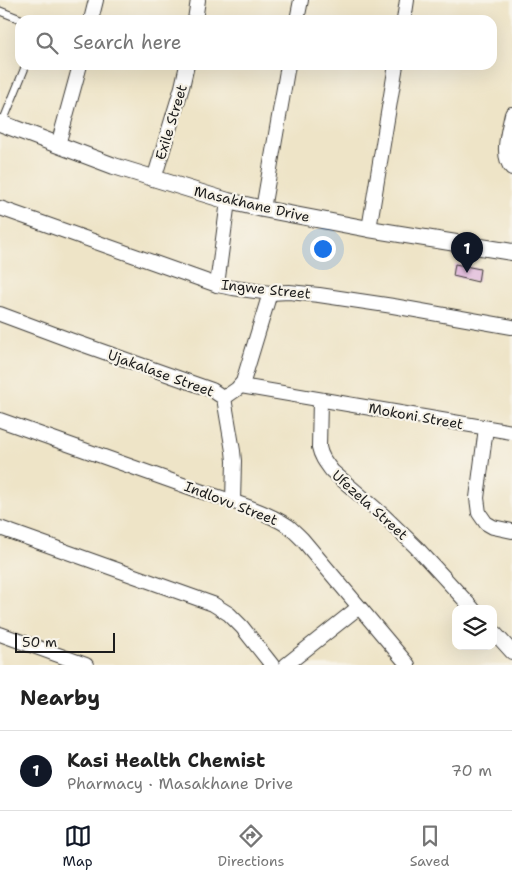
<!DOCTYPE html>
<meta charset="utf-8">
<style>
body{margin:0;font-family:"Shantell Sans",sans-serif;background:#f2f2f2;color:#222}
.controls{position:absolute;right:15px;bottom:15px;display:grid;overflow:hidden;border-radius:10px;box-shadow:0 5px 20px #0002}
.controls button{width:45px;height:45px;display:grid;place-items:center;padding:0;border:0;border-bottom:1px solid #e0e0e0;background:#fff;color:#222;font:25px sans-serif}
.scale{position:absolute;left:15px;bottom:12px;width:100px;box-sizing:border-box;padding-left:5px;border:2px solid #1c1c1c;border-top:0;font-size:14px;line-height:18px;white-space:nowrap;color:#1c1c1c;-webkit-text-stroke:4px #f7f3e8;paint-order:stroke}
.you{position:absolute;left:322px;top:248px;width:18px;height:18px;margin:-12px;border:4px solid #fff;border-radius:50%;background:#1a73e8;box-shadow:0 0 0 8px #1a73e833}
.badge{display:grid;place-items:center;width:32px;height:32px;border-radius:50%;background:#111827;color:#fff;font-size:16px;font-weight:700}
.pin{position:absolute;translate:-50% -41px;filter:drop-shadow(0 1px 2px #0008)}
.pin::after{content:'';position:absolute;top:26px;width:18px;height:15px;background:inherit;clip-path:polygon(0 0,100% 0,50% 100%)}
.list{margin:0;padding:0;list-style:none}
h2{display:flex;justify-content:space-between;align-items:center;height:65px;margin:0;padding:0 20px;font-size:21px}
h2 small{font-size:16px;font-weight:400;color:#767676}
.list li{display:grid;grid-template-columns:32px 1fr auto;gap:15px;align-items:center;box-sizing:border-box;height:80px;padding:0 20px;border-top:1px solid #e0e0e0}
.list b{display:block;font-size:19px;white-space:nowrap}
.list p{margin:0;font-size:16px;white-space:nowrap;color:#767676}
.list em{font-size:16px;font-style:normal;color:#767676}
.icon{flex:none;width:28px;height:28px;fill:none;stroke:currentColor;stroke-width:2;stroke-linecap:round;stroke-linejoin:round}
.map{position:relative;flex:none;width:512px;height:665px;overflow:hidden}
.search{position:absolute;background:#fff;box-shadow:0 5px 20px #0002;left:15px;right:15px;top:15px;height:55px;display:flex;align-items:center;gap:12px;box-sizing:border-box;padding:0 18px;border-radius:15px;color:#767676;font-size:19px}
.sheet{height:145px;background:#fff}
nav{display:flex;justify-content:space-around;align-items:center;box-sizing:border-box;height:70px;border-top:1px solid #e0e0e0;background:#fff;font-size:14px;color:#767676}
nav a{display:grid;justify-items:center;gap:2px}
nav .on{color:#111827}
.map>svg:first-child{display:block}
.building{fill:#daa9d8}
.lines{fill:none;stroke-linecap:round;stroke-linejoin:round}
.service-casing{stroke:#3c3a36;stroke-width:9}
.minor-casing{stroke:#3c3a36;stroke-width:16}
.tertiary-casing{stroke:#3c3a36;stroke-width:18}
.service{stroke:#fff;stroke-width:7}
.minor{stroke:#fff;stroke-width:14}
.tertiary{stroke:#fff;stroke-width:16}
.labels{text-anchor:middle;stroke-width:4.5;stroke-linejoin:round;paint-order:stroke}
.street-label{font-size:14px;fill:#1c1c1c;stroke:#f7f3e8}
</style>
<div class="map">
<svg width="512" height="665" viewBox="0 0 512 665">
<rect width="100%" height="100%" fill="#f7f3e8"/>
<filter id="ink" filterUnits="userSpaceOnUse"><feTurbulence type="fractalNoise" baseFrequency=".02" numOctaves="2"/><feDisplacementMap in="SourceGraphic" scale="10" xChannelSelector="R" yChannelSelector="G"/><feConvolveMatrix kernelMatrix="1 2 1 2 8 2 1 2 1" color-interpolation-filters="sRGB"/></filter>
<filter id="wash" filterUnits="userSpaceOnUse"><feTurbulence type="fractalNoise" baseFrequency=".0096" numOctaves="4" result="noise"/><feDisplacementMap in="SourceGraphic" scale="20" xChannelSelector="R" yChannelSelector="G"/><feGaussianBlur stdDeviation="1.12" result="paint"/><feColorMatrix in="noise" values="0 0 0 0 0 0 0 0 0 0 0 0 0 0 0 0 0 1.4 0 .05"/><feComposite in="paint" operator="in"/></filter>
<g filter="url(#wash)">
<rect width="100%" height="100%" fill="#eee4c7"/>
<g id="blocks">
<path class="building" d="M455 264 480 269 478 282 453 276Z"/>
</g>
</g>
<g filter="url(#ink)">
<use href="#blocks" fill-opacity="0" stroke="#3c3a36" stroke-width="1"/>
<g class="lines">
<defs>
<g id="service">
<path d="M0 11 23 20"/>
<path d="M2 124 26 65"/>
</g>
<g id="minor">
<path d="M91 20 96 0"/>
<path d="M195 20 198 0"/>
<path d="M297 20 301 0"/>
<path d="M404 20 407 0"/>
<path d="M512 114C509 129 500 156 512 168"/>
<path d="M58 145 80 65"/>
<path d="M154 179 182 87 187 65"/>
<path d="M0 208 217 285 233 288 270 293 289 292 319 295 393 306 512 327"/>
<path d="M263 209 288 65"/>
<path d="M369 229 396 65"/>
<path d="M217 285 228 201"/>
<path d="M0 314 70 340 212 390 224 398 233 451 234 461 233 502"/>
<path d="M241 386 512 432"/>
<path d="M224 398 237 389 243 382 270 293"/>
<path d="M320 400 319 447C321 457 326 463 332 471L383 515 416 547 473 609"/>
<path d="M0 420 200 491C227 500 264 510 288 526 293 530 298 535 302 539L408 665"/>
<path d="M486 428 477 498 479 513 486 523 493 527 512 531"/>
<path d="M0 528 213 604 229 614 242 627 272 665"/>
<path d="M493 631 512 652"/>
<path d="M0 634 86 665"/>
<path d="M286 665 359 607"/>
</g>
<path id="tertiary" d="M0 123 114 166 228 201 263 209 369 229 512 252"/>
</defs>
<use href="#service" class="service-casing"/>
<use href="#minor" class="minor-casing"/>
<use href="#tertiary" class="tertiary-casing"/>
<use href="#service" class="service"/>
<use href="#minor" class="minor"/>
<use href="#tertiary" class="tertiary"/>
</g>
</g>
<g class="labels">
<g class="street-label">
<text transform="translate(171 122) rotate(-73)" y="5">Exile Street</text>
<text transform="translate(252 204) rotate(13)" y="5">Masakhane Drive</text>
<text transform="translate(266 289) rotate(6)" y="5">Ingwe Street</text>
<text transform="translate(161 373) rotate(20)" y="5">Ujakalase Street</text>
<text transform="translate(416 416) rotate(10)" y="5">Mokoni Street</text>
<text transform="translate(231 503) rotate(21)" y="5">Indlovu Street</text>
<text transform="translate(370 505) rotate(42)" y="5">Ufezela Street</text>
</g>
</g>
</svg>
<div class="controls">
<button><svg class="icon" aria-label="layers" viewBox="0 0 24 24"><path d="M12 4l9 5-9 5-9-5zM3 14l9 5 9-5"/></svg></button>
</div>
<div class="scale">50 m</div>
<div class="you"></div>
<div class="pin badge" style="left:467px;top:273px">1</div>
<div class="search"><svg class="icon" aria-label="search" viewBox="0 0 24 24"><circle cx="10" cy="10" r="6"/><path d="M15 15l6 6"/></svg>Search here</div>
</div>
<section class="sheet">
<h2>Nearby<small></small></h2>
<ul class="list">
<li><span class="badge">1</span><div><b>Kasi Health Chemist</b><p>Pharmacy · Masakhane Drive</p></div><em>70 m</em></li>
</ul>
</section>
<nav>
<a class="on"><svg class="icon" aria-label="map" viewBox="0 0 24 24"><path d="M3 6l6-2 6 2 6-2v14l-6 2-6-2-6 2zM9 4v14M15 6v14"/></svg>Map</a>
<a><svg class="icon" aria-label="directions" viewBox="0 0 24 24"><path d="M12 3l9 9-9 9-9-9zM9 14v-3h6M13 9l2 2-2 2"/></svg>Directions</a>
<a><svg class="icon" aria-label="saved" viewBox="0 0 24 24"><path d="M7 4h10v16l-5-4-5 4z"/></svg>Saved</a>
</nav>
